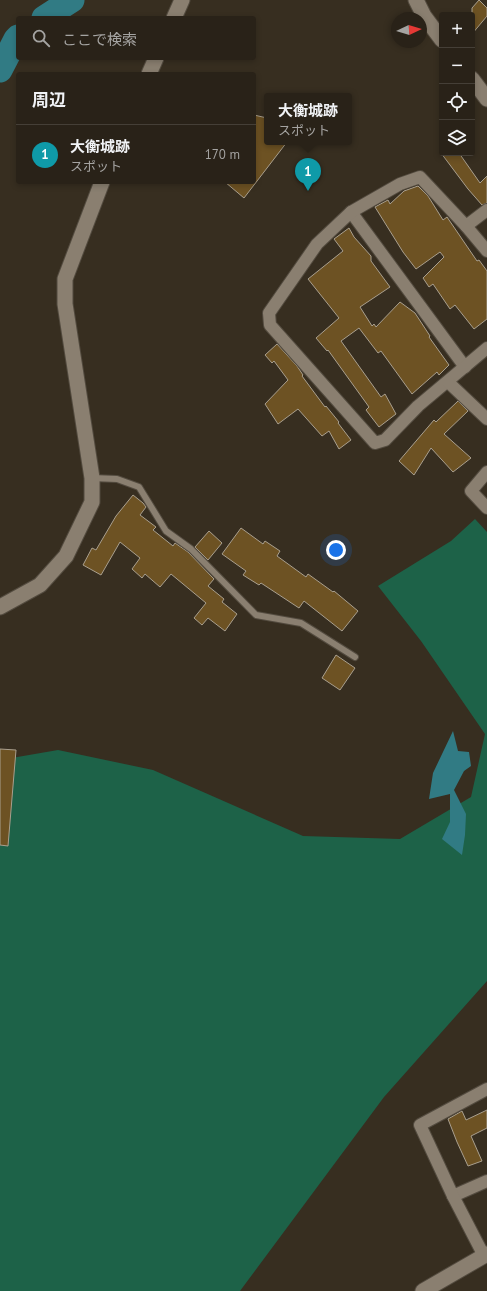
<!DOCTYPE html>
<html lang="ja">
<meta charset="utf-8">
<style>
body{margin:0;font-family:"PT Sans","Noto Sans JP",sans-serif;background:#352f25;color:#f1f3f6}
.controls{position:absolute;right:12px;top:12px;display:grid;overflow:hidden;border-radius:4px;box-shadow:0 2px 6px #0003}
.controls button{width:36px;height:36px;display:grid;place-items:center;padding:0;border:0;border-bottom:1px solid #453f37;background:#292218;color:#f1f3f6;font:20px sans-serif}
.compass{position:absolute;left:391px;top:12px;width:36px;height:36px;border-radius:50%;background:#292218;box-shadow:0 2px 6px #0003;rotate:86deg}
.you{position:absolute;left:336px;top:550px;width:14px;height:14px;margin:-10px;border:3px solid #fff;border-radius:50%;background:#1a73e8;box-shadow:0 0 0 6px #1a73e833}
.badge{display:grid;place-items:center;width:26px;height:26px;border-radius:50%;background:#2563eb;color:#fff;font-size:13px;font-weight:700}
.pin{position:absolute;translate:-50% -33px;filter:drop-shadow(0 1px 2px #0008)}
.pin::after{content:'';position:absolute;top:21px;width:14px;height:12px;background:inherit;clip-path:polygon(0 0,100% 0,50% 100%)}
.popup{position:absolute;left:264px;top:93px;width:88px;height:52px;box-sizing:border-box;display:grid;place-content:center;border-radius:4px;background:#292218;filter:drop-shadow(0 1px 3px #0005);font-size:13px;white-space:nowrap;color:#a5a4a2}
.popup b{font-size:15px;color:#f1f3f6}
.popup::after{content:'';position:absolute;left:50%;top:100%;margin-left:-8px;border:8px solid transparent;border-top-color:#292218}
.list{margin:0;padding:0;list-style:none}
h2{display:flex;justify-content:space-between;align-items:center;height:52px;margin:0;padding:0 16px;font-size:17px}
h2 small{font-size:13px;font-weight:400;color:#a5a4a2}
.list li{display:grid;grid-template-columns:26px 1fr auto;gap:12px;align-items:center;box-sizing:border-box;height:60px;padding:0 16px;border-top:1px solid #453f37}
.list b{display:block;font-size:15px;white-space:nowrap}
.list p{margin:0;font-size:13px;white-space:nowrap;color:#a5a4a2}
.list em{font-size:13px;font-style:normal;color:#a5a4a2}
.icon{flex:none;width:22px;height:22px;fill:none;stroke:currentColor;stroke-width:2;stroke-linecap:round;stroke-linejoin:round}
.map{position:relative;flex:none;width:487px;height:1291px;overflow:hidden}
.search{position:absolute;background:#292218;box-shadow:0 2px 6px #0003;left:16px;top:16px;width:240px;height:44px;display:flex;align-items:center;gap:10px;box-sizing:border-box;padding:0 14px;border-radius:4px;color:#a5a4a2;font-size:15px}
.panel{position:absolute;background:#292218;box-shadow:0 2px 6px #0003;left:16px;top:72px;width:240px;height:112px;border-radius:4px}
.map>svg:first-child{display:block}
.green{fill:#1d6248}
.water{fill:#317b84}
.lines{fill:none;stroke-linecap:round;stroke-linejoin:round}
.river{stroke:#317b84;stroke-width:25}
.building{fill:#6d5223;stroke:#a99f8e}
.service-casing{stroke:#534b3f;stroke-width:8}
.minor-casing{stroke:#534b3f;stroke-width:14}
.tertiary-casing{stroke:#534b3f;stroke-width:17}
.service{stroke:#8a7f70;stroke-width:6}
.minor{stroke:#8a7f70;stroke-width:12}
.tertiary{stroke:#8a7f70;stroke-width:15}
</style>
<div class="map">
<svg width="487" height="1291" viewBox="0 0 487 1291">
<rect width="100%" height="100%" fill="#372e20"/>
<path class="green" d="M475 519 487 532V981L384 1097 240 1291H0V760L58 750 153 770 303 836 400 839 471 797 485 734 421 641 378 586 451 541Z"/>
<path class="water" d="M453 731 458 751 469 752 471 766 464 771 454 790 466 814 465 835 462 855 442 839 450 822V794L429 799 433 773Z"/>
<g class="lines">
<g class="river">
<path d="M44 18 72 0"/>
<path d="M0 70 16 39 18 37"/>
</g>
</g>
<g class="building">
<path d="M479 0 487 8V16L472 34V8Z"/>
<path d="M254 115 267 118V142H287L244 198 225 182H254Z"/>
<path d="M441 153H459L480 183 487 176V203L482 205 468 189Z"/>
<path d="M418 186 428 196 443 220 447 217 477 261 479 260 487 271V319L474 329 455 305 450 309 433 284 429 287 423 278 444 257 440 252 416 269 403 252 375 207 388 200 390 204 404 191Z"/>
<path d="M349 228 354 237 371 256V261L390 287 360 307 372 326 374 324 376 327 400 302 415 313 430 336 429 337 449 365 439 375 437 372 412 394 381 351 378 353 359 328 341 341 381 397 385 394 396 414 379 427 366 410 369 407 328 350 327 351 316 338 339 318 308 279 343 251 334 239Z"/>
<path d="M277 344 297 366 303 375 302 376 325 407 326 406 339 422 338 423 351 440 339 449 329 431 322 436 298 409 278 424 265 404 288 380 274 361 272 363 265 355Z"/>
<path d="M458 401 468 411 444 434 471 458 453 472 431 448 414 475 399 461 434 420 436 422Z"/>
<path d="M133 495 143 503 146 507 140 515 156 527 153 530 173 546 175 543 188 552 214 579 208 586 224 599 222 602 237 614 225 631 208 618 202 625 194 618 206 603 171 574 160 587 145 574 142 578 132 569 140 558 120 542 101 575 83 565 92 548 96 550 116 516Z"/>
<path d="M241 528 263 544 265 541 280 551 277 556 306 577 308 574 333 592 334 591 358 611 342 631 304 601 299 608 261 583 259 585 243 575 246 571 222 554Z"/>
<path d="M209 531 222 543 208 560 195 547Z"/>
<path d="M336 655 355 668 340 690 322 678Z"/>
<path d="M0 749 16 750 8 846 0 845Z"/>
<path d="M487 1110V1128L471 1136 482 1161 468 1166 457 1142 448 1119 462 1111 466 1120Z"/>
</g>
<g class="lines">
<defs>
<path id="service" d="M92 478 117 479 139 487 166 531 191 549 256 615 301 623 355 657"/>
<g id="minor">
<path d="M351 212 465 367"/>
<path d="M466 226 487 210"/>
<path d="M487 251 466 226 420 177 400 184 351 212 317 244 269 313 270 325 375 443 385 440 418 406 487 348"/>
<path d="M448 382 487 419"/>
<path d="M487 472 471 491 487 508"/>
<path d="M453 1196 487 1181"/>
<path d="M484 1256 453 1196 420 1125 487 1089"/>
</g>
<g id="tertiary">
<path d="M416 0 424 16 442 40"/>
<path d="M174 18 182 0"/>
<path d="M149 74 156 58"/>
<path d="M472 79 487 99"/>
<path d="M0 607 40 585 66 556 92 502V478L65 304V279L102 182"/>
<path d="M423 1291 487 1254"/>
</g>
</defs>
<use href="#service" class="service-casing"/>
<use href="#minor" class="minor-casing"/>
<use href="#tertiary" class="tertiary-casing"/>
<use href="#service" class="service"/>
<use href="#minor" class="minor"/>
<use href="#tertiary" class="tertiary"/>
</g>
</svg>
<div class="controls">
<button>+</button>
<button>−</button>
<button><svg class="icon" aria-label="locate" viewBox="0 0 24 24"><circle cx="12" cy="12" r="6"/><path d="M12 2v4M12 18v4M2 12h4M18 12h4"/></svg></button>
<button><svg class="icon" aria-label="layers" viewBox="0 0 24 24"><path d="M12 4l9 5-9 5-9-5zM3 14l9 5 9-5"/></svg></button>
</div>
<svg class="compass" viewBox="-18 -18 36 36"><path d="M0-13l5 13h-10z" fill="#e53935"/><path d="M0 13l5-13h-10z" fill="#a5a4a2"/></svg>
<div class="you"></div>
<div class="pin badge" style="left:308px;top:191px;background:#0f9aa8">1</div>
<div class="popup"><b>大衡城跡</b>スポット</div>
<div class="search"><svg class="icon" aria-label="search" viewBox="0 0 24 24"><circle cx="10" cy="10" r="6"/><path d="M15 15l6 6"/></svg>ここで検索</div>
<section class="panel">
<h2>周辺<small></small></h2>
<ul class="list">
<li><span class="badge" style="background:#0f9aa8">1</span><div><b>大衡城跡</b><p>スポット</p></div><em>170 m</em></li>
</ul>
</section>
</div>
